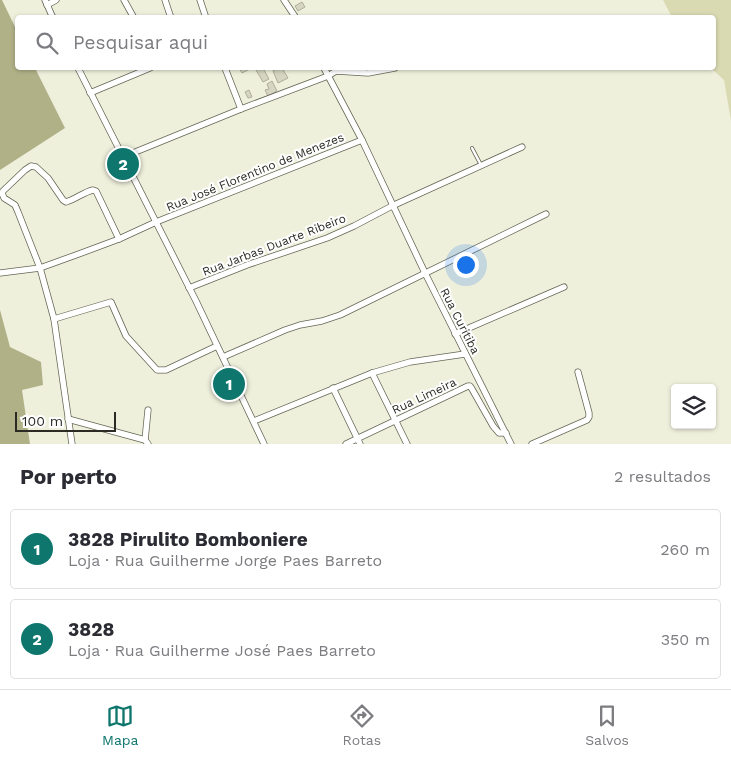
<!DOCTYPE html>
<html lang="pt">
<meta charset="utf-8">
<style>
body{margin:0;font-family:"Work Sans",sans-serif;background:#f2f2f3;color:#2b2b33}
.controls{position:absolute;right:15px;bottom:15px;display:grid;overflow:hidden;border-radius:5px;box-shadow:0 1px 4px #0004}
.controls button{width:45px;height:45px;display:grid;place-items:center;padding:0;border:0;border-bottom:1px solid #e1e1e2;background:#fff;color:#2b2b33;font:25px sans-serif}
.scale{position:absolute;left:15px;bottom:12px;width:101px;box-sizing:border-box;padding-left:5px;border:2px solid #2b2b24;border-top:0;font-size:14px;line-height:18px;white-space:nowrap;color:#2b2b24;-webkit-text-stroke:4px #fff;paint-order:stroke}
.you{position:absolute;left:465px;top:264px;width:18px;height:18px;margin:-12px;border:4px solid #fff;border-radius:50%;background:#1a73e8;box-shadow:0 0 0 8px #1a73e833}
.badge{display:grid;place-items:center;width:32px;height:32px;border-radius:50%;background:#0f766e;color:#fff;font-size:16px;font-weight:700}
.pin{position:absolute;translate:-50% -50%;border:2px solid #fff;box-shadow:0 1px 5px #0006}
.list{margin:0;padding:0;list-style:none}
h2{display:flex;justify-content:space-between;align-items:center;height:65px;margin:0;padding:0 20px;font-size:21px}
h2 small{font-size:16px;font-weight:400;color:#7c7c81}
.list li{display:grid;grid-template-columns:32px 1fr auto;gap:15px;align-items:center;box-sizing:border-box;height:80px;margin:0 10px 10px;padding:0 10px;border:1px solid #e1e1e2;border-radius:5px}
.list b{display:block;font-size:19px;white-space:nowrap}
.list p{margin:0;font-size:16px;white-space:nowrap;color:#7c7c81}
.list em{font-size:16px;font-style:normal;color:#7c7c81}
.icon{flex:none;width:28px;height:28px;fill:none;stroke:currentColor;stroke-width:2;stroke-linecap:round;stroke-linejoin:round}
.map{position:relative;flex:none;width:731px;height:444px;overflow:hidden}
.search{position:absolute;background:#fff;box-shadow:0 1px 4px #0004;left:15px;right:15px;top:15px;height:55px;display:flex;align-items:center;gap:12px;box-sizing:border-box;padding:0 18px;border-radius:5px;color:#7c7c81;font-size:19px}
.sheet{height:245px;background:#fff}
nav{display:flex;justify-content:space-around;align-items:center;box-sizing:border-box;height:70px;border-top:1px solid #e1e1e2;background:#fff;font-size:14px;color:#7c7c81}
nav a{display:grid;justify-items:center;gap:2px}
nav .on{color:#0f766e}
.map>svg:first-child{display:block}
.green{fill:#dadab2}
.forest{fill:#b1b188}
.building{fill:#d5d5c2;stroke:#adae9b}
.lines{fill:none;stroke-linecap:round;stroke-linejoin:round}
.service-casing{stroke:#656655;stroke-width:4}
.minor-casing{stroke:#656655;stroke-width:7}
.service{stroke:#fff;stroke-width:2.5}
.minor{stroke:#fff;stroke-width:5.5}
.labels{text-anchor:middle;stroke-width:4;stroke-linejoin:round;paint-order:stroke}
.street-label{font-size:12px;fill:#2b2b24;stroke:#fff}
</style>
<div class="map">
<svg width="731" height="444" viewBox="0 0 731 444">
<rect width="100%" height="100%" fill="#eff0dc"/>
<path class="green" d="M663 0H731V121L724 80 711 68H714V18L672 17Z"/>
<g class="forest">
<path d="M0 0H2L17 31 18 68H35L65 128 0 170Z"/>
<path d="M0 310 10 347 41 362 43 385 22 390 30 444H0Z"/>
</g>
<g class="building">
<path d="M302 2 305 7 298 11 295 6Z"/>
<path d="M239 68H252L242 73Z"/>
<path d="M261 68H263L269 79 263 82 256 70Z"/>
<path d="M279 68H282L288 78 278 83 273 71Z"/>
<path d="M272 81 277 91 268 96 265 90 269 89 267 84Z"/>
<path d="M249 90 252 97 248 98 245 92Z"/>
</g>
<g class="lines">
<defs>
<path id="service" d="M472 148 481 165"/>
<g id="minor">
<path d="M45 0 53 18"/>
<path d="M124 0 134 18"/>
<path d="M165 0 171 18"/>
<path d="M200 0 206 18"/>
<path d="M284 0 296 18"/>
<path d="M47 5 56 0"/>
<path d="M78 68 196 301 264 444"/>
<path d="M225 68 241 109"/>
<path d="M324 68 362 140 425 273 511 444"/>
<path d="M90 93 150 68"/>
<path d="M123 157 241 109 328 76 336 71 368 73 395 68"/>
<path d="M0 273 40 268 76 255 119 239 156 222 362 140"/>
<path d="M189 288 247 265 327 238 354 226 392 206 522 147"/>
<path d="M54 319 111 302 126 336 157 370H166L217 346"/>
<path d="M455 334 564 287"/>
<path d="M223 357 285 330 300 325 322 321 340 315 546 214"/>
<path d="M372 373 407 444"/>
<path d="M333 388 360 444"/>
<path d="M68 419 145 440 148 444"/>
<path d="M254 421 372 373 410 362 465 354"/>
<path d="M145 440 148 410"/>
<path d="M72 444 54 319 40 268 18 212 15 205 4 198 2 193 3 191 25 170 31 166 36 167 48 178 63 200 66 202C76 199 84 192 93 190L96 191 119 239"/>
<path d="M346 444 468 386H470L472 389 493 426 499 433H506"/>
<path d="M532 444 587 420 589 417V413L578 372"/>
</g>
</defs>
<use href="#service" class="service-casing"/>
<use href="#minor" class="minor-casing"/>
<use href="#service" class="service"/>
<use href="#minor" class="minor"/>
</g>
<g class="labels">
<g class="street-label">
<text transform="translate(255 172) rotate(-22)" y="4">Rua José Florentino de Menezes</text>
<text transform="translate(274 245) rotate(-21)" y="4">Rua Jarbas Duarte Ribeiro</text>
<text transform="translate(460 321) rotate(63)" y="4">Rua Curitiba</text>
<text transform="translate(424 396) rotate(-25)" y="4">Rua Limeira</text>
</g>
</g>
</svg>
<div class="controls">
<button><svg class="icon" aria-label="layers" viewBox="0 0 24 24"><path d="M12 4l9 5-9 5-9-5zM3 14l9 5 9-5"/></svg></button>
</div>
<div class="scale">100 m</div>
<div class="you"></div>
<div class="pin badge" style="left:229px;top:384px">1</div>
<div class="pin badge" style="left:123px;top:164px">2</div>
<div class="search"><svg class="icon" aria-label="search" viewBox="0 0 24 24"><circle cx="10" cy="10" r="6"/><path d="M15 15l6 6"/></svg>Pesquisar aqui</div>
</div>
<section class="sheet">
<h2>Por perto<small>2 resultados</small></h2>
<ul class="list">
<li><span class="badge">1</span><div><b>3828 Pirulito Bomboniere</b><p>Loja · Rua Guilherme Jorge Paes Barreto</p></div><em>260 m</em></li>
<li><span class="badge">2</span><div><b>3828</b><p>Loja · Rua Guilherme José Paes Barreto</p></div><em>350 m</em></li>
</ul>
</section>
<nav>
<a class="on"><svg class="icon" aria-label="map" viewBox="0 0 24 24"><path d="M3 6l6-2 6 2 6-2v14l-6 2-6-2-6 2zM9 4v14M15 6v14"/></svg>Mapa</a>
<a><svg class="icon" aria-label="directions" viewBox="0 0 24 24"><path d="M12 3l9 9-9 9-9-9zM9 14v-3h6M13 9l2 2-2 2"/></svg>Rotas</a>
<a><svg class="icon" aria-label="saved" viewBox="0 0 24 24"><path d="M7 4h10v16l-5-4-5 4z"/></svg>Salvos</a>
</nav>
